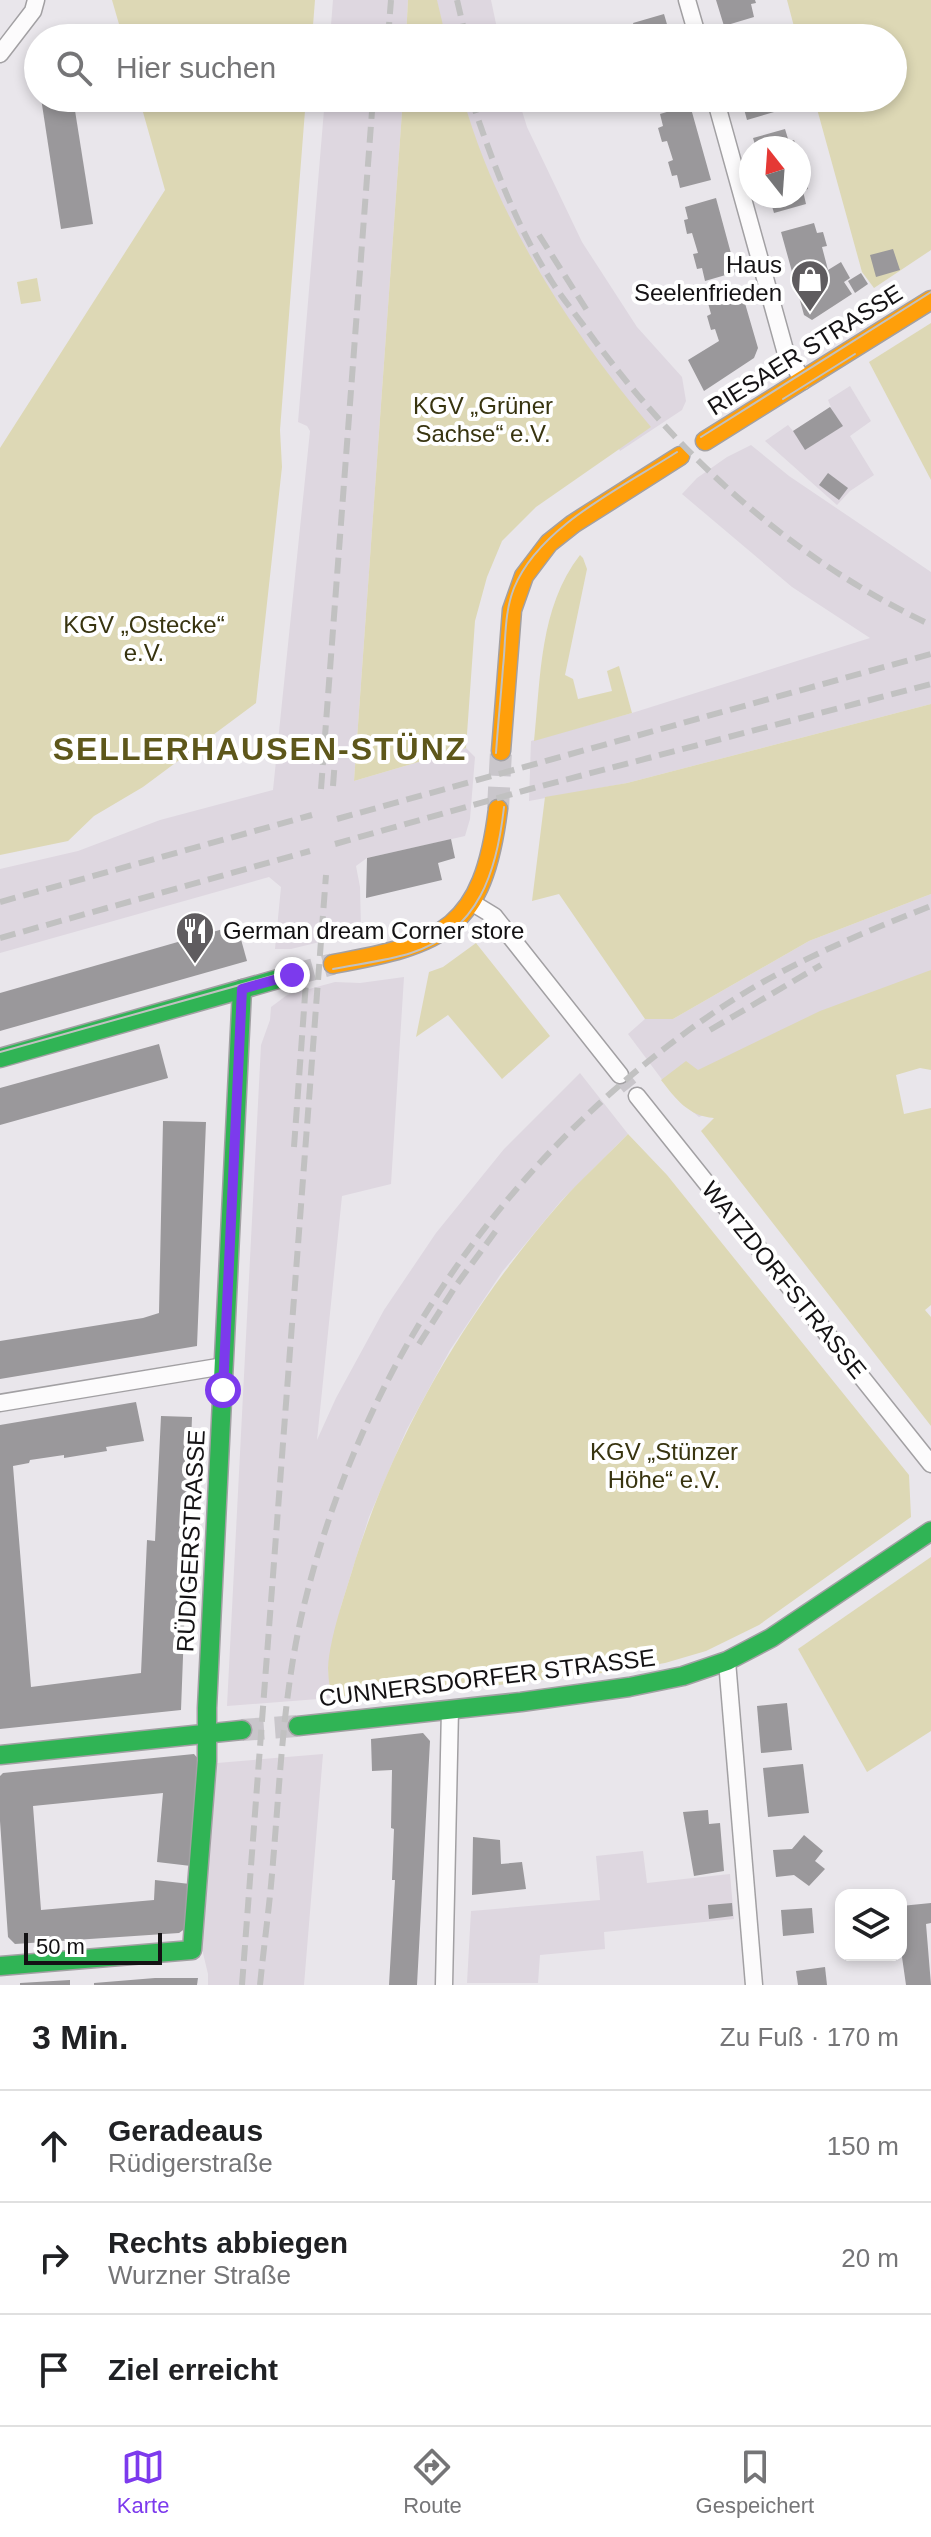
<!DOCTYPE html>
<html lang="de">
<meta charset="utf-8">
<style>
body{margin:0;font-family:Helvetica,sans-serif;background:#f6f6f6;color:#202124}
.controls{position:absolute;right:24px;bottom:24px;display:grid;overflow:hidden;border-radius:16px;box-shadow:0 4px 12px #0003}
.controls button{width:72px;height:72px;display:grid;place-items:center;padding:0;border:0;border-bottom:2px solid #e0e0e0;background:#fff;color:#202124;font:40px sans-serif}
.compass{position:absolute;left:739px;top:136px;width:72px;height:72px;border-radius:50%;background:#fff;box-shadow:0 4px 12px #0003;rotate:343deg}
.scale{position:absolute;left:24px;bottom:20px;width:138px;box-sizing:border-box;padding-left:8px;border:4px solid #141214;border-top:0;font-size:22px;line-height:28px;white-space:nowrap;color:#141214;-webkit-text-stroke:6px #fff;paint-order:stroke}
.stop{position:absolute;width:24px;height:24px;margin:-18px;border:6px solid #7c3aed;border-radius:50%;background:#fff}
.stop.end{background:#7c3aed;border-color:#fff;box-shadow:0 2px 8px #0008}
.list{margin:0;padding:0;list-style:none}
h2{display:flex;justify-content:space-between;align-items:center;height:104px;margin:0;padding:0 32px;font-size:34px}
h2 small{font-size:26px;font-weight:400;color:#757577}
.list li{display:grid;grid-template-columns:52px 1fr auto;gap:24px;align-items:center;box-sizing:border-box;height:112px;padding:0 32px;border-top:2px solid #e0e0e0}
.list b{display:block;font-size:30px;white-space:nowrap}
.list p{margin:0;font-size:26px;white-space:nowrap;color:#757577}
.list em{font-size:26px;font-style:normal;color:#757577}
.icon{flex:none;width:44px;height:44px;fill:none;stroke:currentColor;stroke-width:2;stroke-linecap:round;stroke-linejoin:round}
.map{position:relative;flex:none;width:931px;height:1985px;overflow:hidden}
.search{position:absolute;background:#fff;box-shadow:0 4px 12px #0003;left:24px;right:24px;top:24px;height:88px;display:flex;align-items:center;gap:20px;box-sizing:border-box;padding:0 28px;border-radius:44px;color:#757577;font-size:30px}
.sheet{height:440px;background:#fff}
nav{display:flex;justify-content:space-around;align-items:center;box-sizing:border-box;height:112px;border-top:2px solid #e0e0e0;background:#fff;font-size:22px;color:#757577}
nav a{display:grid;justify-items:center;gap:4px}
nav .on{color:#7c3aed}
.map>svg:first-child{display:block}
.built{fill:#ded7e0}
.green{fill:#ddd8b5}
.building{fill:#9a989b}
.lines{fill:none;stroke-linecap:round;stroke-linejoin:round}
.street-tunnel{stroke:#c9c6cb;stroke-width:16;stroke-dasharray:16 8;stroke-linecap:butt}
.secondary-tunnel{stroke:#c9c6cb;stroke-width:22;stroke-dasharray:22 11;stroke-linecap:butt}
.street-casing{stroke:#a2a0a3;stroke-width:19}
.fast-casing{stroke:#a2a0a3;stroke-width:21}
.slow-casing{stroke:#a2a0a3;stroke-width:21}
.street{stroke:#fcfbfc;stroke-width:16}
.fast{stroke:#30b455;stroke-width:18}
.slow{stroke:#ff9f0a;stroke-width:18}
.tram{stroke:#c1c1c1;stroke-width:2}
.rail{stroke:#c1c1c1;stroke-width:6;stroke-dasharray:16 8;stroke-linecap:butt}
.route{stroke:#7c3aed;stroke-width:10}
.labels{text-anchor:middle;stroke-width:8;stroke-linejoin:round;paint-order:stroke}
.poi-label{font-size:24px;fill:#141214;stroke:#fff;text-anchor:end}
.street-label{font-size:24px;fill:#141214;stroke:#fff}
.park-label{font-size:24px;fill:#383410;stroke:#fff}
.district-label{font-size:32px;font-weight:bold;letter-spacing:2px;fill:#5e571b;stroke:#fff}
</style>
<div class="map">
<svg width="931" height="1985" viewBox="0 0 931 1985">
<rect width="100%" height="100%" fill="#e9e6eb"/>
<g class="built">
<path d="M333 0H408L406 38H330Z"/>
<path d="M414 0H491L499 38H423Z"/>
<path d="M325 98H403L354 781 466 748 475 757 470 819 465 836 367 858 356 866 360 887 361 928 336 938 291 949H275L281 887 269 877 0 953V869L78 851 160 820 273 790 310 431 307 426 298 422Z"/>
<path d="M440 98H518L527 127 582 242 637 327 682 377 686 401 682 410 620 451Z"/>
<path d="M850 386 871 421 850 436 874 475 850 491 837 505 765 441 788 425 793 431 831 407 828 400Z"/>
<path d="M751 445 789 476 931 572V704L627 783 529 801 531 741 632 713 870 638 792 587 682 494 697 478 727 457Z"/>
<path d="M931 894V1016L699 1117 675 1097 628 1034 645 1019H673L809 941Z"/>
<path d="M404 977 391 1184 342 1196 317 1440 336 1398 384 1310 436 1233 504 1149 580 1073 628 1134 561 1201 502 1272 450 1350 406 1431 369 1517 341 1606 328 1668 331 1698 227 1706 261 1045 270 1020 271 1007 287 995 335 982 360 983Z"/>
<path d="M323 1754 304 1985H208V1974L202 1949 217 1763Z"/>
<path d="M643 1851 647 1883 730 1874 734 1919 604 1932 605 1949 540 1955 538 1983H467L471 1911 600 1900 596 1856Z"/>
</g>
<g class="green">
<path d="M112 0H315L312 38H123Z"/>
<path d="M408 0H437L446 38H406Z"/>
<path d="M787 0H931V250L874 288 862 272 814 98H893V38H797Z"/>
<path d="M139 98H306L280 430 282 467 256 703 143 787 94 816 68 841 0 855V448L165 190Z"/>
<path d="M403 98H463C497 219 571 332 651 427L536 507 502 541 487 577 475 621 466 748 354 781Z"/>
<path d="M37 278 41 301 21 304 17 282Z"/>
<path d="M931 323V480L869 362Z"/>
<path d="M580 555 583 558 587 569 565 675 573 679 578 699 612 691 607 671 619 666 632 713 534 741C541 677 539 608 580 555Z"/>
<path d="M931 704V894L809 941 673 1019H645L559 894 532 901 545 797 627 783Z"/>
<path d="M476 943 550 1036 502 1079 448 1015 416 1037 429 972 443 967Z"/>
<path d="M931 970V1070L920 1068 896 1075 904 1114 931 1108V1305L925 1310 931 1317V1426L701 1131 714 1118C688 1116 676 1099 661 1080L686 1061 698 1070 820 1011Z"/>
<path d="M628 1134 667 1175 909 1475 911 1517 759 1625 706 1651 665 1663 620 1671 404 1696 381 1691 331 1698C330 1688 328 1677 328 1668 330 1635 346 1592 355 1561 397 1428 468 1309 560 1203 581 1179 606 1157 628 1134Z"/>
<path d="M931 1557V1731L867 1772 798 1649Z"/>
</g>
<g class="building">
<path d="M716 0H755L756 3 751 4 754 17 724 26Z"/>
<path d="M664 14 671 38H632L631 35 636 33 633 23Z"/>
<path d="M41 98H73L93 224 61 229Z"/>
<path d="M741 98H778L781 110 747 120Z"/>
<path d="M690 105 711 180 680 188 677 175 672 176 668 162 673 160 667 141 662 142 658 128 663 126 660 114Z"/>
<path d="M785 129 789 142 794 140 797 148H756L753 138Z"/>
<path d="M804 175 808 189 803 191 806 204 774 213 769 196H799V176Z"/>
<path d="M716 198 736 272 705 281 702 268 697 269 693 254 698 253 692 233 687 234 684 220 688 219 685 207Z"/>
<path d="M814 223 817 233 823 232 827 246 822 247 828 270 841 262 850 278 844 282 852 294 812 320 804 315 781 232Z"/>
<path d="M893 249 900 270 876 277 870 255Z"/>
<path d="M861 273 868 284 855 293 848 281Z"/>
<path d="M742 293 758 348 754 358 704 391 688 360 719 341 715 329 711 330 707 316 711 314 708 303Z"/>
<path d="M830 407 843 426 805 450 793 431Z"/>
<path d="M828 473 848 488 839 500 819 485Z"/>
<path d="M451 839 455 858 438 863 442 880 366 898 367 858Z"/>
<path d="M237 925 247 961 0 1031V993Z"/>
<path d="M159 1044 168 1078 0 1125V1088Z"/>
<path d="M163 1121 206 1122 197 1346 0 1379V1341L143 1318 159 1313Z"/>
<path d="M136 1402 144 1441 106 1447 107 1451 64 1458V1455L30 1460 29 1463 13 1466 31 1687 141 1673 147 1540 155 1541 161 1416 192 1417 181 1710 0 1729V1425Z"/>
<path d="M787 1703 792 1750 761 1753 757 1706Z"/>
<path d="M423 1733 430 1741 417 1985H389L395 1880H392L394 1829 391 1828 392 1770 372 1771 371 1739Z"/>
<path d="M194 1754 200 1761 191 1866 157 1862 163 1793 33 1806 41 1910 154 1900 155 1880 190 1884 186 1928 179 1933 15 1944 8 1937 0 1821V1776L3 1773Z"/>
<path d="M803 1764 809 1813 768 1817 763 1768Z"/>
<path d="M708 1810 709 1824 720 1823 724 1871 694 1876 683 1812Z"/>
<path d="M804 1835 823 1851 815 1861 825 1869 809 1886 794 1875 776 1877 773 1850 792 1849Z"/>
<path d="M473 1837 500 1840 501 1864 522 1862 526 1889 472 1895Z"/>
<path d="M732 1903 733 1916 709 1919 708 1905Z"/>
<path d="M931 1903V1923L926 1924 931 1985H906L901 1950V1906Z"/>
<path d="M812 1908 814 1933 783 1936 781 1910Z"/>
<path d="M825 1967 827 1985H798L796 1971Z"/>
<path d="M155 1978H198L197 1985H94V1983Z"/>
<path d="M70 1980V1985H20V1983Z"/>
</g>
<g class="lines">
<path class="street-tunnel" d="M620 1075 637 1096"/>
<g class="secondary-tunnel">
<path d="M498 809 501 751"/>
<path d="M292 975 333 964"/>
<path d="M242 1730 298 1726"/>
</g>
<defs>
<g id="street">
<path d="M687 0 698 38"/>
<path d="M0 54 33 11 36 0"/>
<path d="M715 98 785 350 803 381"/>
<path d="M471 902 494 916 620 1075"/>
<path d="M637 1096 931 1464"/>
<path d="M0 1403 224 1366"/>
<path d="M727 1661 754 1985"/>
<path d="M444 1985 450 1709"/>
</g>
<g id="fast">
<path d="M0 1058 292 975"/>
<path d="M298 1726 521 1702 629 1687 683 1676 727 1661 771 1638 931 1531"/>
<path d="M0 1755 242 1730"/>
<path d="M0 1966 192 1950 207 1761V1708L242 989"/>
</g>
<g id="slow">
<path d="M705 441 931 300"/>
<path d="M501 751 512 610 524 576 549 543 573 524 680 456"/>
<path d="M333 964C444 944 483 929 498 809"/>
</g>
</defs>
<use href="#street" class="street-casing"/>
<use href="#fast" class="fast-casing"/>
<use href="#slow" class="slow-casing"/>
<use href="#street" class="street"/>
<use href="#fast" class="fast"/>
<use href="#slow" class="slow"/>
<g class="tram">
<path d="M783 399 855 354"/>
<path d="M701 437 931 292"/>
<path d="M496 753C498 724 501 695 503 667 506 640 504 613 514 588 539 526 623 487 677 452"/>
<path d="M333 969C358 964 386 961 411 953 479 931 497 871 504 807"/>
<path d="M0 1052 293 970"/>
</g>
<g class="rail">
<path d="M457 0 466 38"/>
<path d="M388 38 391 0"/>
<path d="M471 98C492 161 516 226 552 282 565 302 581 321 595 341 685 462 794 560 931 625"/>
<path d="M539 235 588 312"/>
<path d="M333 786 336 746"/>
<path d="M321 789 373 98"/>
<path d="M337 819 931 654"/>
<path d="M335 844 530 789 931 684"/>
<path d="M0 902 312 815"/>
<path d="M0 938 310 851"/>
<path d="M710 1030 821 965"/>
<path d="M294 1147 307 968"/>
<path d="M419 1344 457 1284 498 1228"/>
<path d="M242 1985 326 875"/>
<path d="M260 1985C264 1944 270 1903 273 1862 280 1780 283 1699 301 1618 359 1366 507 1151 722 1007 787 964 859 934 931 906"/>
</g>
</g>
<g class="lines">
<path class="route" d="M223 1390 242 989 292 975"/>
</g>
<defs>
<symbol id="shop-pin" viewBox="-11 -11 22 30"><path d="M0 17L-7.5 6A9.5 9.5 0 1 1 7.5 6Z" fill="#5f5c5f" stroke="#fff"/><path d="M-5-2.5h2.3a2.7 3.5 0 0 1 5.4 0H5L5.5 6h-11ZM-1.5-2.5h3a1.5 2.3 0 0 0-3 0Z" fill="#fff"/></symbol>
<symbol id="restaurant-pin" viewBox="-11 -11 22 30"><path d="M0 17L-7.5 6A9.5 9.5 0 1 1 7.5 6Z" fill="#5f5c5f" stroke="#fff"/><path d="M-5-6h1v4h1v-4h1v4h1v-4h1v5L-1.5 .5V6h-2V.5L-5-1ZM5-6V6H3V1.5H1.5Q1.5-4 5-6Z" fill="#fff"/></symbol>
</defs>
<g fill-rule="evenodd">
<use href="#shop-pin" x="788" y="257" width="44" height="60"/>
<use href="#restaurant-pin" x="173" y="909" width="44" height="60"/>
</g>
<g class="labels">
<g class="poi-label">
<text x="782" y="273">Haus<tspan x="782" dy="28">Seelenfrieden</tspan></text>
<text x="223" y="939" text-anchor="start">German dream Corner store</text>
</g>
<g class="street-label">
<text transform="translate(805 350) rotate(-32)" y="8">RIESAER STRASSE</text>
<text transform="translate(784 1280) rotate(51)" y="8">WATZDORFSTRASSE</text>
<text transform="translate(191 1541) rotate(-87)" y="8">RÜDIGERSTRASSE</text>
<text transform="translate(487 1678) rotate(-7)" y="8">CUNNERSDORFER STRASSE</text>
</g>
<g class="park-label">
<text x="483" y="414">KGV „Grüner<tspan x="483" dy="28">Sachse“ e.V.</tspan></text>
<text x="144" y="633">KGV „Ostecke“<tspan x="144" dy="28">e.V.</tspan></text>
<text x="664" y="1460">KGV „Stünzer<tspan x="664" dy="28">Höhe“ e.V.</tspan></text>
</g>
<g class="district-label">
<text x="260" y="760">SELLERHAUSEN-STÜNZ</text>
</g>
</g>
</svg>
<div class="controls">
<button><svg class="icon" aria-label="layers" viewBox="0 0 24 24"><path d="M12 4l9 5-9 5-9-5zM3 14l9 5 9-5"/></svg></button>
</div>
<svg class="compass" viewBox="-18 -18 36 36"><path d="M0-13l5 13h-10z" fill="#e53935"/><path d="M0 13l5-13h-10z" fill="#757577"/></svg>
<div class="scale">50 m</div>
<div class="stop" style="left:223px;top:1390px"></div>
<div class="stop end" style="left:292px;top:975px"></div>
<div class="search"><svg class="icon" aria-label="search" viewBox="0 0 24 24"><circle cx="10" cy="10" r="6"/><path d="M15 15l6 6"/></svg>Hier suchen</div>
</div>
<section class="sheet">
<h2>3 Min.<small>Zu Fuß · 170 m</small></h2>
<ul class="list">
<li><svg class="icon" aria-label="ahead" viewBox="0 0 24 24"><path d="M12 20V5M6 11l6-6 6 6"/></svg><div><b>Geradeaus</b><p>Rüdigerstraße</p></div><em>150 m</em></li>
<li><svg class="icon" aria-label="right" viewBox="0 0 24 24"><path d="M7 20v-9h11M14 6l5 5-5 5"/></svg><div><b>Rechts abbiegen</b><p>Wurzner Straße</p></div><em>20 m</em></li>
<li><svg class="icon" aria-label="arrive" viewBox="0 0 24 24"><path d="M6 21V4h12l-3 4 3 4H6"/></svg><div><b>Ziel erreicht</b></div></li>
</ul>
</section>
<nav>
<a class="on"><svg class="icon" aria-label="map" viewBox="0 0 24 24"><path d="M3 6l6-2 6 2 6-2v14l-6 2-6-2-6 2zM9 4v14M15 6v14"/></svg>Karte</a>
<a><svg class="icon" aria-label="directions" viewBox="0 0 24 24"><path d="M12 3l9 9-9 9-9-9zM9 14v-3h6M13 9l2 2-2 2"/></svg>Route</a>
<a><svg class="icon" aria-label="saved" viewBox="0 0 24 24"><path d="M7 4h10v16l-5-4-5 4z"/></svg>Gespeichert</a>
</nav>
